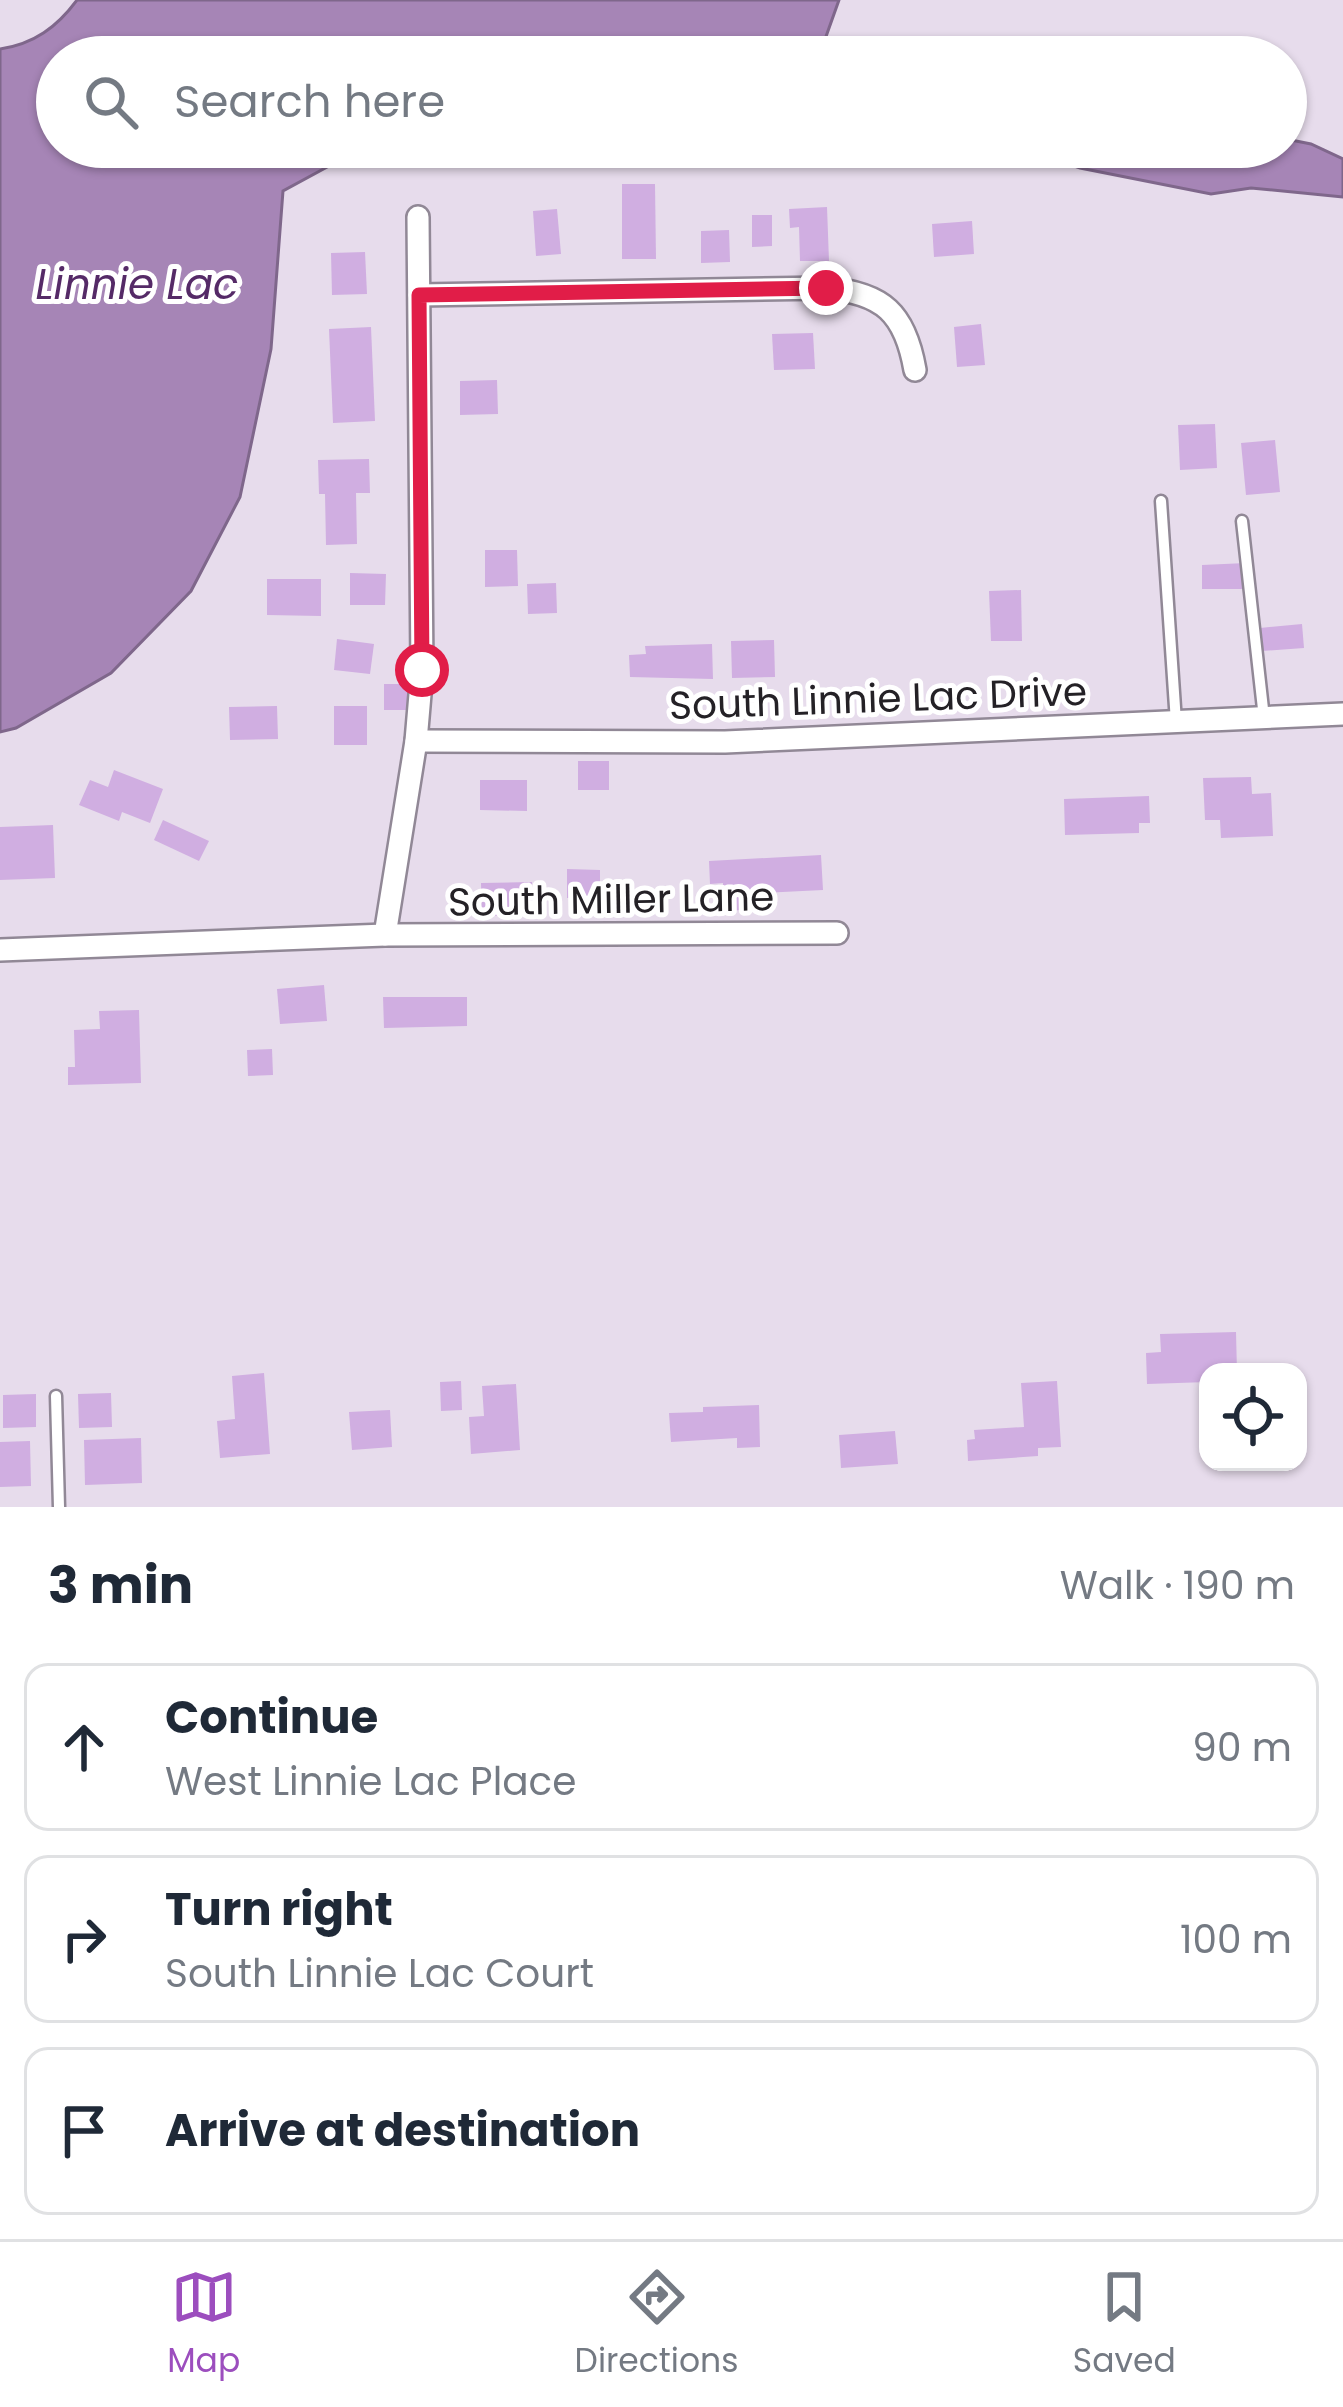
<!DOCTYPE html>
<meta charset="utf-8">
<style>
body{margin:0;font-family:Poppins,sans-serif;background:#f2f2f3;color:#1f2937}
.controls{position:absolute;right:36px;bottom:36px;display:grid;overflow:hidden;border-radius:24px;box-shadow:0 3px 9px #0004}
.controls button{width:108px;height:108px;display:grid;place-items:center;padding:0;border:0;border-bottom:3px solid #e0e1e3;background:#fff;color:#1f2937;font:60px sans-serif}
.stop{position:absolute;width:36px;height:36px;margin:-27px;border:9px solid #e11d48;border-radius:50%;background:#fff}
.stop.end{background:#e11d48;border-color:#fff;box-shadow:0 3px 12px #0008}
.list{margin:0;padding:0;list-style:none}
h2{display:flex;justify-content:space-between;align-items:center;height:156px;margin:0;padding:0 48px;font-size:51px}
h2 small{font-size:39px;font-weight:400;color:#747a83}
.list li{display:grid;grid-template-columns:78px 1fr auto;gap:36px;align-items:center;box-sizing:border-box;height:168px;margin:0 24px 24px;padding:0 24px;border:3px solid #e0e1e3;border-radius:24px}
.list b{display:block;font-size:45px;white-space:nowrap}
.list p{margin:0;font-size:39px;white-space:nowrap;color:#747a83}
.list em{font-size:39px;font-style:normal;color:#747a83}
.icon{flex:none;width:66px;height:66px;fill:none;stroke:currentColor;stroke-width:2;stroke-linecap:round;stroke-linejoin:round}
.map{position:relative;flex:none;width:1343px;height:1507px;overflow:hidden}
.search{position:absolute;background:#fff;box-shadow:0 3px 9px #0004;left:36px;right:36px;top:36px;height:132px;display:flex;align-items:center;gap:30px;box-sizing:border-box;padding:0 42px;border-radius:66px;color:#747a83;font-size:45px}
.sheet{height:732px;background:#fff}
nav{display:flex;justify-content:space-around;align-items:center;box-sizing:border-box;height:168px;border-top:3px solid #e0e1e3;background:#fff;font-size:33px;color:#747a83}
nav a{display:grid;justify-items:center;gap:6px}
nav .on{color:#9c4ebe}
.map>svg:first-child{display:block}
.water{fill:#a685b6;stroke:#7f678b;stroke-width:3}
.building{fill:#d0aee1}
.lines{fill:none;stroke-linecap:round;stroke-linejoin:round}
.service-casing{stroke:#918896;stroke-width:15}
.minor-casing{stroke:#918896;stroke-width:26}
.service{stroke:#fff;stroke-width:10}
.minor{stroke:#fff;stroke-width:21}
.route{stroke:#e11d48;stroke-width:15}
.labels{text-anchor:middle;stroke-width:10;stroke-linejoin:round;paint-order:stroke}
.street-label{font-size:39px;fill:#242126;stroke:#fff}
.water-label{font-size:42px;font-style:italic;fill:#552a67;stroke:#fff}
</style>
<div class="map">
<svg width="1343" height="1507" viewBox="0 0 1343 1507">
<rect width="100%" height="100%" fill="#e7dcec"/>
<g class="water">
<path d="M77 0H839L823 45 879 57H57V147H364L283 191 271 349 240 497 191 591 111 673 16 728 0 732V49C34 44 57 27 77 0Z"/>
<path d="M1286 139 1311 144 1343 159V197L1251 188 1211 194 1080 168 1019 147H1286Z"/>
</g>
<g class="building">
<path d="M622 184H655L656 259H622Z"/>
<path d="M827 207 829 261H800L799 227 790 228 789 209Z"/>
<path d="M557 209 561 254 536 256 533 211Z"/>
<path d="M752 215H772V246L752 247Z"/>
<path d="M972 221 974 254 934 257 932 224Z"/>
<path d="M729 230 730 262 701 263V231Z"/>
<path d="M365 252 367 294 332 295 331 253Z"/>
<path d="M981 324 985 365 957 367 954 327Z"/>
<path d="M371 327 375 421 333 423 329 329Z"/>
<path d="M813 333 815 369 774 370 772 334Z"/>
<path d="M497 380 498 414 460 415V381Z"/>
<path d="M1215 424 1217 468 1180 470 1178 425Z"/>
<path d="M1275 440 1280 492 1246 495 1241 443Z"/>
<path d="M369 459 370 493H356L357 544 326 545 325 494H319L318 460Z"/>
<path d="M485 550H517L518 586 485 587Z"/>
<path d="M1246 563 1247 589H1202V565Z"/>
<path d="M350 573 386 574 385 605H350Z"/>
<path d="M267 579H321V616L267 615Z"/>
<path d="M556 583 557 613 528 614 527 584Z"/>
<path d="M1021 590 1022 641H991L989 591Z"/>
<path d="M1302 624 1304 648 1262 651 1260 628Z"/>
<path d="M337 639 374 644 370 674 334 670Z"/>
<path d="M774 640 775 677 732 678 731 641Z"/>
<path d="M712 644 713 679 630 677 629 655 646 654 645 646Z"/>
<rect x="384" y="684" width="26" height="26"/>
<path d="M277 706 278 739 230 740 229 707Z"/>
<rect x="334" y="706" width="33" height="39"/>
<rect x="578" y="761" width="31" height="29"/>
<path d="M114 770 163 789 150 823 122 812 119 821 79 805 90 780 108 787Z"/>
<path d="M1251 777 1252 794 1271 793 1273 836 1221 838 1220 820H1205L1203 778Z"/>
<path d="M480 780H527V811L480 810Z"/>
<path d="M1149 796 1150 823H1139V833L1065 835 1064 799Z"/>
<path d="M163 820 209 841 199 861 154 840Z"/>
<path d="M53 825 55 878 0 880V827Z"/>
<path d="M821 855 823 890 743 894 744 910 724 911 723 883 710 884 709 861Z"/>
<path d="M567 869 600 870V898H567Z"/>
<path d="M532 882V915L482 916 481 883Z"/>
<path d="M324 985 327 1021 280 1024 277 989Z"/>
<path d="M383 997H467V1026L384 1028Z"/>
<path d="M139 1010 141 1083 68 1085V1067H75L74 1030 100 1029 99 1011Z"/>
<path d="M272 1049 273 1075 248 1076 247 1050Z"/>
<path d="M1236 1332 1237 1372H1208V1382L1147 1384 1146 1353 1161 1352 1160 1334Z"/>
<path d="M264 1373 270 1454 220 1458 217 1421 235 1419 232 1376Z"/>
<path d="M461 1381 462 1410 441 1411 440 1382Z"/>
<path d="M1057 1381 1061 1447 1038 1448V1456L968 1461 967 1440 975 1439 974 1430 1024 1427 1021 1383Z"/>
<path d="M516 1384 520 1450 471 1454 469 1417 484 1416 482 1386Z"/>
<path d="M111 1393 112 1427 79 1428 78 1394Z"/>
<path d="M36 1394V1427L3 1428V1395Z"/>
<path d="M759 1405 760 1447 737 1448V1438L671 1442 669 1413 703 1412V1407Z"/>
<path d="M390 1410 392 1447 352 1450 349 1412Z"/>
<path d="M895 1431 898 1464 841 1468 839 1435Z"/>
<path d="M141 1438 142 1483 85 1485 84 1440Z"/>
<path d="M30 1441 31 1486 0 1487V1442Z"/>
</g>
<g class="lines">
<defs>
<g id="service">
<path d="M1161 501 1176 722"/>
<path d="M1242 521 1264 718"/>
<path d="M56 1396 59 1507"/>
</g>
<g id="minor">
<path d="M419 295 826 288C883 293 905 313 915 370"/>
<path d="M416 741 725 742 1343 714"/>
<path d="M385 935 416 741 422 671 418 217"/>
<path d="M0 950 385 935 837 933"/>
</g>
</defs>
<use href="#service" class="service-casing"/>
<use href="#minor" class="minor-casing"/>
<use href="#service" class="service"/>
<use href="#minor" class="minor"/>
</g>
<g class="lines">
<path class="route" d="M422 670 419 295 826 288"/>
</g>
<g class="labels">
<g class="street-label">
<text transform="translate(878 698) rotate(-2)" y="14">South Linnie Lac Drive</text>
<text transform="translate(611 899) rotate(-1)" y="14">South Miller Lane</text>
</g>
<g class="water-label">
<text x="137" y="299">Linnie Lac</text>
</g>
</g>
</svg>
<div class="controls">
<button><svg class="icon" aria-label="locate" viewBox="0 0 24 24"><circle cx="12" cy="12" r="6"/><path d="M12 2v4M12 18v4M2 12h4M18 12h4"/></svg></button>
</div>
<div class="stop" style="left:422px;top:670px"></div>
<div class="stop end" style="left:826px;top:288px"></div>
<div class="search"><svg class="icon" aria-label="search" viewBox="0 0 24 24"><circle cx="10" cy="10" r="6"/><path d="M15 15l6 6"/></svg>Search here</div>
</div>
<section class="sheet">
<h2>3 min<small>Walk · 190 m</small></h2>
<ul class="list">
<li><svg class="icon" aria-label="ahead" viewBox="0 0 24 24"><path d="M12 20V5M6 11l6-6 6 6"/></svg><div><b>Continue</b><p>West Linnie Lac Place</p></div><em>90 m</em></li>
<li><svg class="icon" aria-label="right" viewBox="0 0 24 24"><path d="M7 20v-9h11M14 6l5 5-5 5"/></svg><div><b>Turn right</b><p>South Linnie Lac Court</p></div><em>100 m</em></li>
<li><svg class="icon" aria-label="arrive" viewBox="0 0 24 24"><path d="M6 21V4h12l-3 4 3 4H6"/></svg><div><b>Arrive at destination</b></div></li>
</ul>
</section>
<nav>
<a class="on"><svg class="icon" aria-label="map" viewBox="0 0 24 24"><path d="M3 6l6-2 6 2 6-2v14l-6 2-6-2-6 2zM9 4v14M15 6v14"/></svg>Map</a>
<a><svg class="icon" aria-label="directions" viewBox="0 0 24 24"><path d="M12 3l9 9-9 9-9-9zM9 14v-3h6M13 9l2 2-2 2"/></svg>Directions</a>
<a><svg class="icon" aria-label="saved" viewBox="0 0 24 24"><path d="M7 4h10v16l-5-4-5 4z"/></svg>Saved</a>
</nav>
